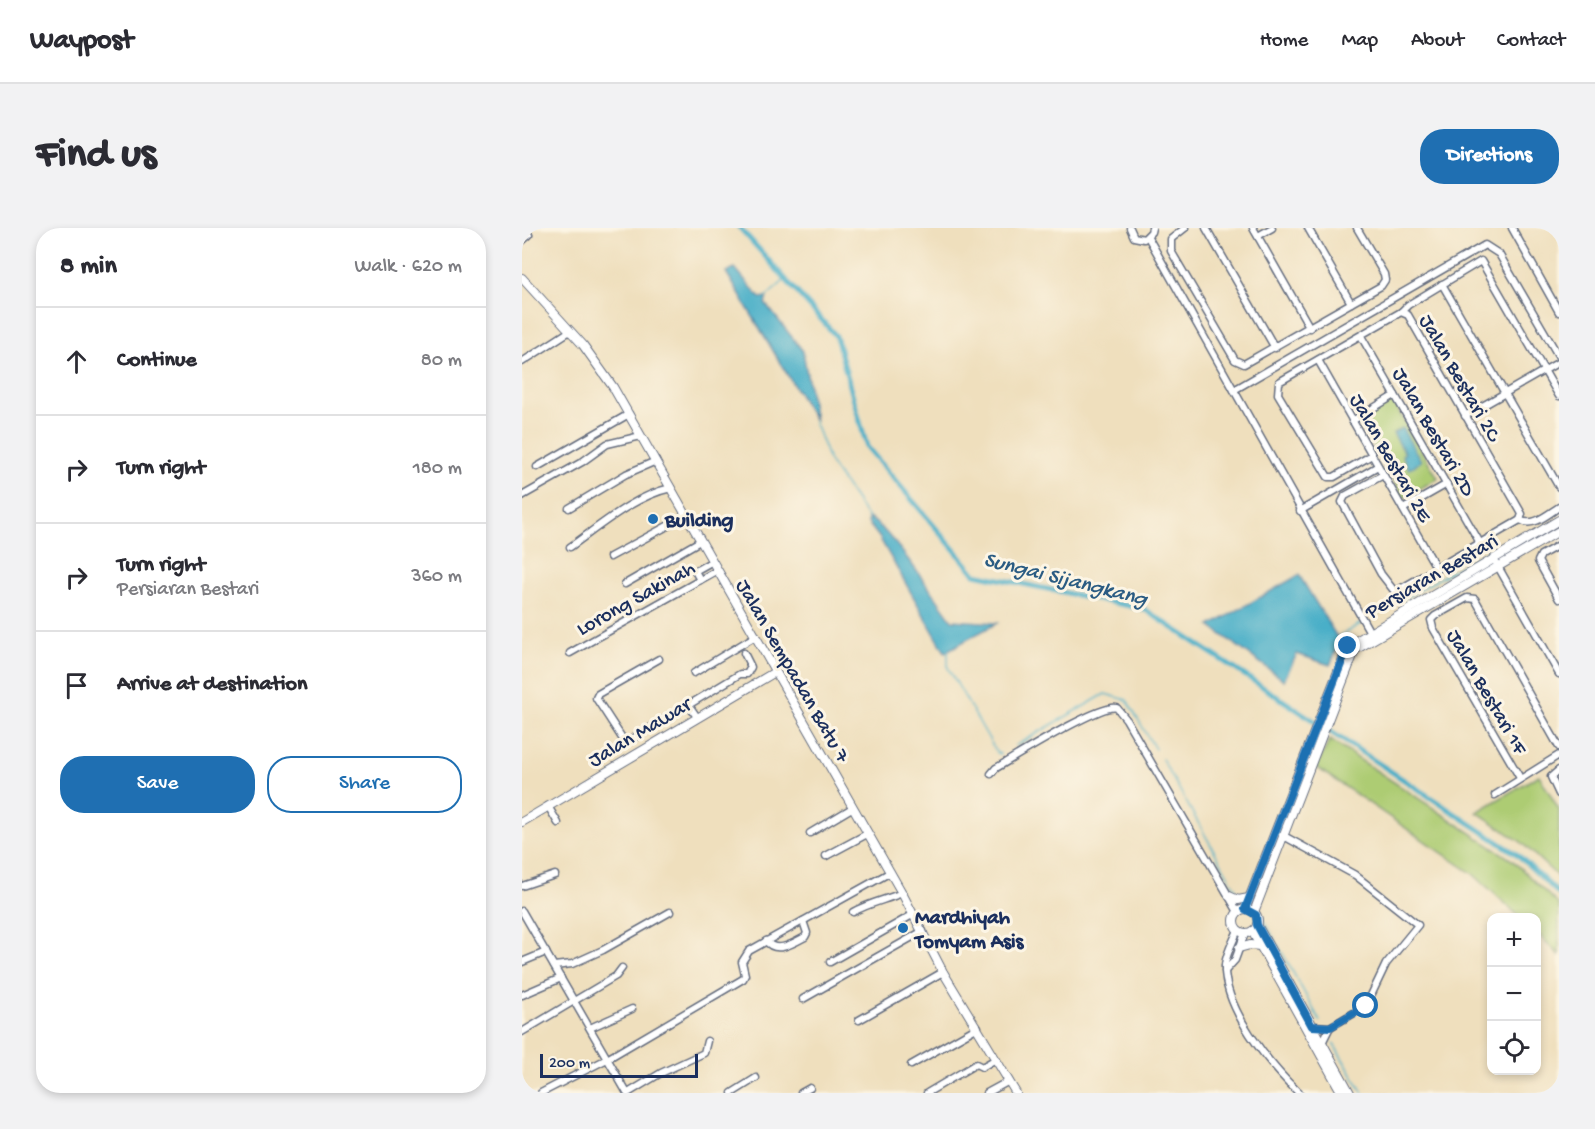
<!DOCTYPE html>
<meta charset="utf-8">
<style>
body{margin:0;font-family:"Gochi Hand",sans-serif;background:#f2f2f3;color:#2b2b33}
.controls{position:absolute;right:18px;bottom:18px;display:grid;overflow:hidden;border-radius:12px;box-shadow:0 3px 9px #0003}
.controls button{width:54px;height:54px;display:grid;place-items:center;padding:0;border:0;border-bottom:2px solid #e1e1e2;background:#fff;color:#2b2b33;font:30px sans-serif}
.scale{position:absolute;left:18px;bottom:15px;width:158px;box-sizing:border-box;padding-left:6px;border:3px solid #1b2f5e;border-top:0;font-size:16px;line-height:21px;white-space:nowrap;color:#1b2f5e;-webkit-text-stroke:4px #fcf5e5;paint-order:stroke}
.stop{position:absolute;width:18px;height:18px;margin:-14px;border:4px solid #1f6fb2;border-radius:50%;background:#fff}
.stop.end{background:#1f6fb2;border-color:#fff;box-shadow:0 2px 6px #0008}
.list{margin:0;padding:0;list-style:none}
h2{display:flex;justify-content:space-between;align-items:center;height:78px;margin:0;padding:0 24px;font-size:26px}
h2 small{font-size:20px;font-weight:400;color:#7c7c81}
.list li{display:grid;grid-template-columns:39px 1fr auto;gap:18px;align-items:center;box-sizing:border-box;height:108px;padding:0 24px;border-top:2px solid #e1e1e2}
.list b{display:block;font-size:22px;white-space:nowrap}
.list p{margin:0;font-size:20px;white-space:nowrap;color:#7c7c81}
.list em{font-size:20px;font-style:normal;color:#7c7c81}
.actions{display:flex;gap:12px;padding:18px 24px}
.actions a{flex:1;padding:14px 0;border:2px solid #1f6fb2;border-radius:24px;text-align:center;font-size:21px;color:#1f6fb2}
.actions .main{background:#1f6fb2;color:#fff}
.icon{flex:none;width:33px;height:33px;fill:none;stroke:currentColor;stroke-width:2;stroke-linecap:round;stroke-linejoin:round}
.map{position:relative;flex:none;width:1037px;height:865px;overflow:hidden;border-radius:24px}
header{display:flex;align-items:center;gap:36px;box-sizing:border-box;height:84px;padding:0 30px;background:#fff;border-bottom:2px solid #e1e1e2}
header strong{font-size:28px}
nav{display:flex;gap:33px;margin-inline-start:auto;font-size:21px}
.intro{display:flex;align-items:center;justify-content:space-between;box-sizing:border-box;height:144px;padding:0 36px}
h1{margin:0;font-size:42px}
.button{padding:15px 27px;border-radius:24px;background:#1f6fb2;color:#fff;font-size:21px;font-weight:700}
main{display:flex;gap:36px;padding:0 36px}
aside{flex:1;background:#fff;border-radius:24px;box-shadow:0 3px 9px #0003}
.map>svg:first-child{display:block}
.green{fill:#adcc73;stroke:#647e68;stroke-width:1.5}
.water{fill:#49afc8;stroke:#326f93;stroke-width:1.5}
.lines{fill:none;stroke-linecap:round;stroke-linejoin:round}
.stream{stroke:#49afc8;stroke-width:1.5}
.canal{stroke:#49afc8;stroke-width:5}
.minor-casing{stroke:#656d7f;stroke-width:9}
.tertiary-casing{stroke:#656d7f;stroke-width:10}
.minor{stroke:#fff;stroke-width:6}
.tertiary{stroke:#fff;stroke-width:8}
.route{stroke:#1f6fb2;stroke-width:8}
.poi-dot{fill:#1f6fb2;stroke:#fcf5e5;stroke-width:2}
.labels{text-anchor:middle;stroke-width:6;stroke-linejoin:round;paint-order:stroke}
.street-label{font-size:21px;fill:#1b2f5e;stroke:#fcf5e5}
.poi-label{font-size:21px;font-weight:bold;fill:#1b2f5e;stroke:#fcf5e5;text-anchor:start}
.water-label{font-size:22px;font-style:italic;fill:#2b5c83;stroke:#fcf5e5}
</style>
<header>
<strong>Waypost</strong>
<nav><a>Home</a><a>Map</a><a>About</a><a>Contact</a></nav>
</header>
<div class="intro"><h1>Find us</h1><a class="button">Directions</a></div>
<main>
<aside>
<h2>8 min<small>Walk · 620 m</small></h2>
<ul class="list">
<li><svg class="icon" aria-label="ahead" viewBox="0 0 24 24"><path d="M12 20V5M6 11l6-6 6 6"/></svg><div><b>Continue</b></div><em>80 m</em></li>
<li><svg class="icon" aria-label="right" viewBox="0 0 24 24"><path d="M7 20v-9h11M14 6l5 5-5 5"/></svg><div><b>Turn right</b></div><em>180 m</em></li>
<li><svg class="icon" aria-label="right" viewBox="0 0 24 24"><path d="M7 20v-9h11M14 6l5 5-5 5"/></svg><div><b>Turn right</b><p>Persiaran Bestari</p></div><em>360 m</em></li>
<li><svg class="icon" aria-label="arrive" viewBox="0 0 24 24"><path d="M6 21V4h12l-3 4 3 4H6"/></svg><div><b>Arrive at destination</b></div></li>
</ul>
<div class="actions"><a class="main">Save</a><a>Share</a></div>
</aside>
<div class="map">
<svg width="1037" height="865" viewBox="0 0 1037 865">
<rect width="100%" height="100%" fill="#fcf5e5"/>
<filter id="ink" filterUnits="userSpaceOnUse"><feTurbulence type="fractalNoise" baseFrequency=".0167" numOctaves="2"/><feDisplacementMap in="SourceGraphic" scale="12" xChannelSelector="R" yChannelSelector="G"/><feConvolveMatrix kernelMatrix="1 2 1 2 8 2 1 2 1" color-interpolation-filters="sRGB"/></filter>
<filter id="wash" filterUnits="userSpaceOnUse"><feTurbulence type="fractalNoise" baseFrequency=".008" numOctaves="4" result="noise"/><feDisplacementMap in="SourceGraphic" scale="24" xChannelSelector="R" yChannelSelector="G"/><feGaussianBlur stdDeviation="1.35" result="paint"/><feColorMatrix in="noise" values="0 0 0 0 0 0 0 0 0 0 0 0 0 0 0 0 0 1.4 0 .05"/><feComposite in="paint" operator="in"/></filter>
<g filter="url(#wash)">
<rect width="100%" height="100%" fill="#efdfbd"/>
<g class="green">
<path d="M870 172 916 250 882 270 836 192Z"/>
<path d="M808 512 990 632 1037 677V727L1015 705 1014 690 998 689 951 646 794 539Z"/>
<path d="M1017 547 1037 582V650L999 614 955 584Z"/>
</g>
<g class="water">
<path d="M213 40 238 70 245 69 243 75 281 123 293 193 204 44Z"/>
<path d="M880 200 899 233 887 241 880 227 883 225 871 205Z"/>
<path d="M346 290C366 297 414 371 430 392L475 395 423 424 357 309 346 295Z"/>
<path d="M777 347 818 414 808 437 775 426 762 452 688 398Z"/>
</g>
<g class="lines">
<g class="stream">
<path d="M244 69 264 51"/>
<path d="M292 193 308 235 346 290"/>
<path d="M852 388 970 320 974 322"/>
<path d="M816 409 838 396"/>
<path d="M426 422V440L475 525 478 526"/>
<path d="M493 518 583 466 605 472 633 521"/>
<path d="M640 531 716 665"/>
<path d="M742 692 798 793"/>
<path d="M811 815 841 865"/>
</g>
<path class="canal" d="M218 0 314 108 345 219 453 346 622 381 996 627 1037 666"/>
</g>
</g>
<g filter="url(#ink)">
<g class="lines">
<defs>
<g id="minor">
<path d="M608 0 612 9 622 11 629 4 630 0"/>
<path d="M663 0 649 11V23L713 132 722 136 859 58 863 52 862 46 835 0"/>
<path d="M684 0 753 120"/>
<path d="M731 0 788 100"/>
<path d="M786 0 829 75"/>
<path d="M990 0 1037 84"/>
<path d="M736 8 750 0"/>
<path d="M626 9 850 408"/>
<path d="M0 13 7 7 3 0"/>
<path d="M920 56 1037 259"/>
<path d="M879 84 886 87 1000 286 998 292"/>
<path d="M839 108 958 315"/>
<path d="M796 132 915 341"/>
<path d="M0 134 48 103"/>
<path d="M712 162 963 17 977 26 1037 129"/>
<path d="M943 188 1037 134"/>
<path d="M830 193 873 167"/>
<path d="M850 227 812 249H806L756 166 757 154 879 84 886 77 959 33 1037 168"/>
<path d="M15 239 107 186"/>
<path d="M861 247 823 268 820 274 859 346 873 364 998 292"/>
<path d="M0 268 60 234 85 216 119 208"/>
<path d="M47 280 104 246 134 233"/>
<path d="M881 281 925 256"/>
<path d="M778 283 856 238"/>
<path d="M998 292C1011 300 1026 286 1037 279"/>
<path d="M1037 317 1019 327 1016 333 1037 371"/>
<path d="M48 319C78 298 112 268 149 260"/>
<path d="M88 329 164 288"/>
<path d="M974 335 1037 446"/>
<path d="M178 352 173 343 189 334"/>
<path d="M103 356 178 313"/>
<path d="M48 425 194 343"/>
<path d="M137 431 76 466 74 470 102 513 110 511 218 446H225L229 439 222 425"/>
<path d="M172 445 232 409"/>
<path d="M166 476 175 489"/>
<path d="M1037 542 1029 549 1037 566"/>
<path d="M469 546 474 540C493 529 579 475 595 480L604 491 716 684"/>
<path d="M998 550 911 400 909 392 913 388 945 370 953 371 1037 519"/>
<path d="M973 567 1037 527"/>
<path d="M26 578 36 595"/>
<path d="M288 605 330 580"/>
<path d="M760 607 833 647 896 697 864 736 844 778 808 799 790 798"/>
<path d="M304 628 345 606"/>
<path d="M0 658 33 647"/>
<path d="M0 683 105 865"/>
<path d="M331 684C347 675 363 672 380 665"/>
<path d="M716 702C712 712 704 725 703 737 701 780 747 836 777 865"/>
<path d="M244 713C254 726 270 716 283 709L285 705 281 693"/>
<path d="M0 734 24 724"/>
<path d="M308 734 392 686"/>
<path d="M32 738 50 736 81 722 148 684"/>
<path d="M703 743 713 732 723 705"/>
<path d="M0 767 39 750"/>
<path d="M281 771 401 703"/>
<path d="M337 792 421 744"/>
<path d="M68 800 110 781"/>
<path d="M0 804 94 748 100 740"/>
<path d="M800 815 808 799"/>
<path d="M389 837 456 799"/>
<path d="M19 865 85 831 221 751 223 747 220 734 227 723 367 645"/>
<path d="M106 865 139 845 182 825 185 813"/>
<path d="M210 865 234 850"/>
<path d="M279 865 288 860"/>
<path d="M405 865 454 836 460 839 474 831"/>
<path d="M465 865 487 853"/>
</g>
<g id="tertiary">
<path d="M0 50 61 117 91 159 380 665 421 744 494 865"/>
<path d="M0 594 253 444"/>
<path d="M707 668 716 672 727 670"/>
<path d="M723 681 826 418 1037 292"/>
<circle cx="724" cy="693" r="12"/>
<path d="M732 684 833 422 1037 303"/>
<path d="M735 697 828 865"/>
<path d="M730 703 820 865"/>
<path d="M717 720 728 717 738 718"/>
</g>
</defs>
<use href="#minor" class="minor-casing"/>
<use href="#tertiary" class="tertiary-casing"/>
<use href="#minor" class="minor"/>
<use href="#tertiary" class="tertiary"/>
</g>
</g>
<g class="lines" filter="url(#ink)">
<path class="route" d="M826 418 723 681 734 687 735 697 790 798 808 799 844 778"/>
</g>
<g class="poi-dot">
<circle cx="131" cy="291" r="6"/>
<circle cx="381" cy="700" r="6"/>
</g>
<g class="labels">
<g class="street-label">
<text transform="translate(939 149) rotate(60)" y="7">Jalan Bestari 2C</text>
<text transform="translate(913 203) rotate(60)" y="7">Jalan Bestari 2D</text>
<text transform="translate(870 229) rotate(60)" y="7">Jalan Bestari 2E</text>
<text transform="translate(909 347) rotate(-30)" y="7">Persiaran Bestari</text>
<text transform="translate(113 369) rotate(-29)" y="7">Lorong Sakinah</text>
<text transform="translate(272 442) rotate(60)" y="7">Jalan Sempadan Batu 7</text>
<text transform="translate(966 463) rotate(60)" y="7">Jalan Bestari 1F</text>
<text transform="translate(117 503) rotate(-31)" y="7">Jalan Mawar</text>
</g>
<g class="poi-label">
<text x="143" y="298">Building</text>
<text x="393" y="695">Mardhiyah<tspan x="393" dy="24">Tomyam Asis</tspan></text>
</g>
<g class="water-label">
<text transform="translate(544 349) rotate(14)" y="8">Sungai Sijangkang</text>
</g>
</g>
</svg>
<div class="controls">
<button>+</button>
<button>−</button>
<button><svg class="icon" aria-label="locate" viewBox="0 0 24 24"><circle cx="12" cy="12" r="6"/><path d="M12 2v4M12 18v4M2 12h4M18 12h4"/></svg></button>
</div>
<div class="scale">200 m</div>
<div class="stop" style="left:844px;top:778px"></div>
<div class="stop end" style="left:826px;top:418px"></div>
</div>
</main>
